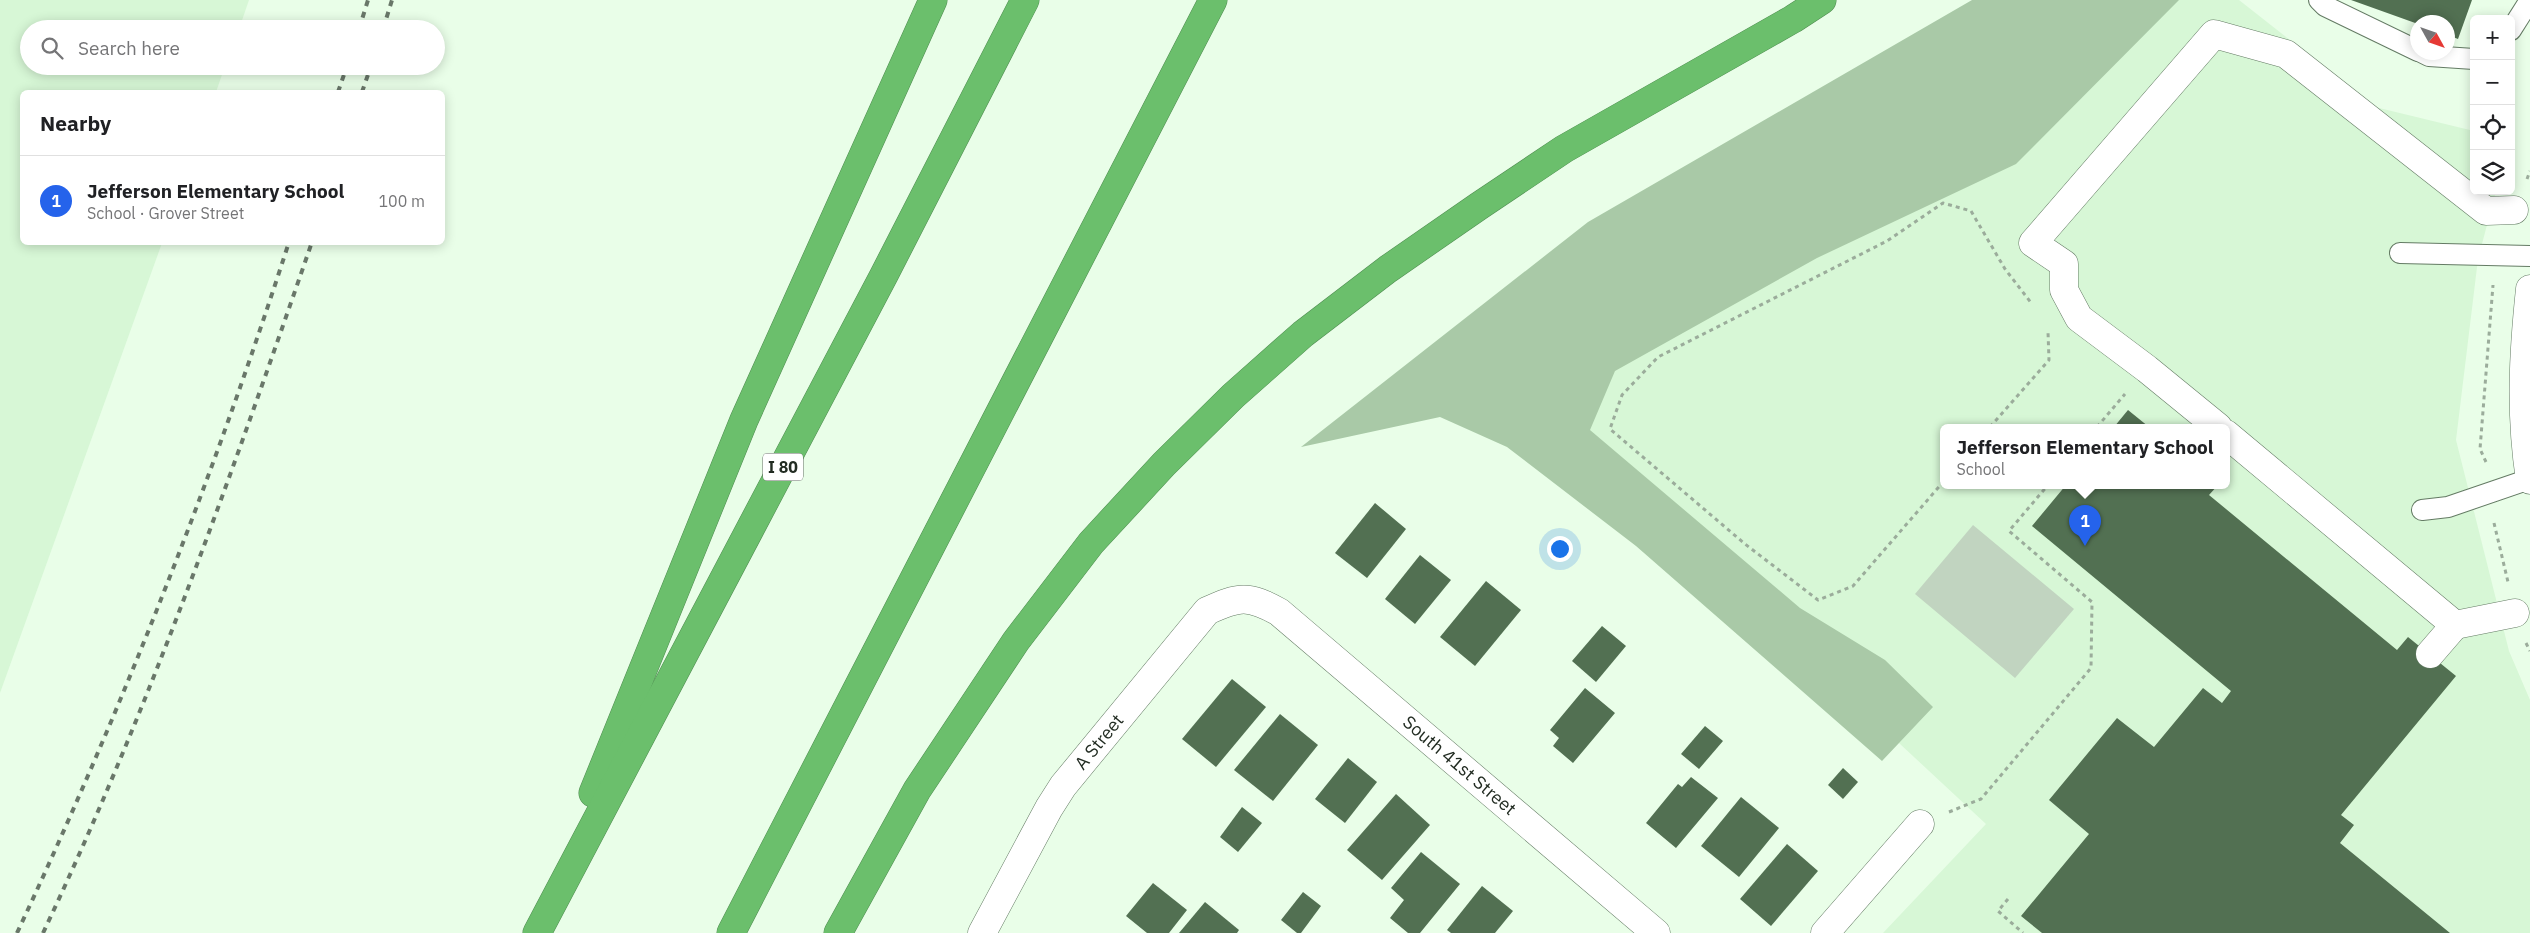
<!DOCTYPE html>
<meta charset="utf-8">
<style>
body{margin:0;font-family:"IBM Plex Sans",sans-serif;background:#f6f6f6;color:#202124}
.controls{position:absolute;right:15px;top:15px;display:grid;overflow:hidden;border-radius:8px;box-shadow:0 2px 12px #0003}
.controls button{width:45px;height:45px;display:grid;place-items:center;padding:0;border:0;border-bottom:1px solid #e0e0e0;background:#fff;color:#202124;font:25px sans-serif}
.compass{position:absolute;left:2410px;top:15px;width:45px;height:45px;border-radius:50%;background:#fff;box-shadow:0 2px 12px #0003;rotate:130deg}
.you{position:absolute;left:1559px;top:548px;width:18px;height:18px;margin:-12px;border:4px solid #fff;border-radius:50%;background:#1a73e8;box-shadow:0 0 0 8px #1a73e833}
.badge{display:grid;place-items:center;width:32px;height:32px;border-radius:50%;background:#2563eb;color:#fff;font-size:16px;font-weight:700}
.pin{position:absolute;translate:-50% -41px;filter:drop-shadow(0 1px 2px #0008)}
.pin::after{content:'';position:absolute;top:26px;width:18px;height:15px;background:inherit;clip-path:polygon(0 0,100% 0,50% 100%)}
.popup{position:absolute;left:1940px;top:424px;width:290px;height:65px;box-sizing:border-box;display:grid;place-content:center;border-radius:8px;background:#fff;filter:drop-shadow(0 1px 4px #0005);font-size:16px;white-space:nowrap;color:#757577}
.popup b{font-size:19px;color:#202124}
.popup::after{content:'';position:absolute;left:50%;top:100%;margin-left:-10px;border:10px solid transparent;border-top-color:#fff}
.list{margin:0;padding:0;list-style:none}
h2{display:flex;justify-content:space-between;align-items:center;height:65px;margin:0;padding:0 20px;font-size:21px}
h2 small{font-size:16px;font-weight:400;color:#757577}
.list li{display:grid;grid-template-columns:32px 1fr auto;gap:15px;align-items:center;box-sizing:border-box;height:90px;padding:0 20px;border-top:1px solid #e0e0e0}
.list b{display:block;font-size:19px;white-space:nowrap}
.list p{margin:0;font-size:16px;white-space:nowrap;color:#757577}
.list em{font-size:16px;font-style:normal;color:#757577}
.icon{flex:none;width:28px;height:28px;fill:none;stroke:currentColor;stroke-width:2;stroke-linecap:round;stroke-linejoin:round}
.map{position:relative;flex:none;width:2530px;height:933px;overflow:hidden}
.search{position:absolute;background:#fff;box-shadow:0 2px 12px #0003;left:20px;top:20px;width:425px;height:55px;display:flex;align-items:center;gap:12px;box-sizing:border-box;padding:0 18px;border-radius:28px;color:#757577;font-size:19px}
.panel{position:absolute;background:#fff;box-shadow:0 2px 12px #0003;left:20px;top:90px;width:425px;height:155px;border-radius:8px}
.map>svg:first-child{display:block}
.built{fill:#d7f7d6;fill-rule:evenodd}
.green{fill:#c1d4c0}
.forest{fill:#a9c9a7}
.building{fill:#527052}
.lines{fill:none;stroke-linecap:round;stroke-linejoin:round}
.service-casing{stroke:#647b64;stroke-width:22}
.pedestrian-casing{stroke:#647b64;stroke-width:29}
.minor-casing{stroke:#647b64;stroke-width:29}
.tertiary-casing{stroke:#647b64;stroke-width:29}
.motorway-casing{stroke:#518c52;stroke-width:29}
.path{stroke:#9bac9b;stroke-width:3;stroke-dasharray:4 4;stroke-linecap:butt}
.service{stroke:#fff;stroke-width:20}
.pedestrian{stroke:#fff;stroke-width:28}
.minor{stroke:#fff;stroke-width:28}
.tertiary{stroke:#fff;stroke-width:28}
.motorway{stroke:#6bbf6c;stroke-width:28}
.rail{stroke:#697769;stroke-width:4;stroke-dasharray:6 6;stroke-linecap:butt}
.labels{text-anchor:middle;stroke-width:5;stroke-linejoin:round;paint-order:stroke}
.shield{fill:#fff;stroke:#646b64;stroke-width:1}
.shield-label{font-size:16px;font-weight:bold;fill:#222c22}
.street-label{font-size:18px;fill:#222c22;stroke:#fff}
</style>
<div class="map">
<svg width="2530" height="933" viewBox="0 0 2530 933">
<rect width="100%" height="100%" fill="#e9fee8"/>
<g class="built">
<path d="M0 0H249L239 29H29V66H225L216 92H22V242L162 243 0 693Z"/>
<path d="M2172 0H2239L2375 107 2474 131V191H2496L2478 259 2456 440 2509 651 2530 700V933H1883L1986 824 1539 408ZM1944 427H2226V485H1944Z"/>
</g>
<path class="green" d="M1973 525 2074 609 2015 678 1915 594Z"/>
<path class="forest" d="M1972 0H2179L2016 164 1817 258 1615 371 1590 430 1800 608 1885 660 1933 707 1882 761 1636 546 1507 447 1440 417 1301 447 1588 222Z"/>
<g class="building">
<path d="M2351 0H2472L2458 39 2448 35V22L2418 24Z"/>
<path d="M2128 410 2149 427H2114Z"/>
<path d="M2066 485H2218L2209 495 2397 650 2408 637 2456 676 2341 815 2354 825 2340 843 2450 933H2042L2021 916 2089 834 2049 800 2117 718 2154 747 2203 688 2222 703 2231 691 2032 526Z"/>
<path d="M1375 503 1406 529 1367 578 1335 553Z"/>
<path d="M1420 555 1451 580 1415 624 1385 599Z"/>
<path d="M1486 581 1521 610 1475 666 1440 637Z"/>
<path d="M1602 626 1626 646 1596 682 1572 661Z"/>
<path d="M1232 679 1266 707 1216 767 1182 739Z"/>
<path d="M1585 688 1615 713 1573 763 1553 746 1559 738 1550 730Z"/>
<path d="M1280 714 1318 745 1273 801 1234 770Z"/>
<path d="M1705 726 1723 741 1699 769 1681 754Z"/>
<path d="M1348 758 1377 782 1345 823 1315 799Z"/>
<path d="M1843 768 1858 782 1843 799 1828 785Z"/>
<path d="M1691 777 1718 798 1676 848 1646 823 1678 784 1682 787Z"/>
<path d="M1396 794 1430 825 1382 880 1347 850Z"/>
<path d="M1741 797 1779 828 1739 877 1701 846Z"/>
<path d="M1242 807 1262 823 1238 852 1220 837Z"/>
<path d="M1787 844 1818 871 1771 926 1740 899Z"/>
<path d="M1421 852 1460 884 1420 933H1408L1390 918 1404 900 1391 888Z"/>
<path d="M1153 883 1187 910 1169 933H1147L1126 916Z"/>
<path d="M1482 886 1513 911 1495 933H1451L1447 930Z"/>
<path d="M1303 892 1321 906 1301 933H1297L1281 920Z"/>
<path d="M1205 902 1239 930 1237 933H1179Z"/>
</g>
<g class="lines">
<defs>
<g id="service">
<path d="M2319 0 2325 6 2418 51"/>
<path d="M2511 30 2530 0"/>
<path d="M2421 52 2429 56 2474 59"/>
<path d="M2400 253 2530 256"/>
<path d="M2422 510 2448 507 2530 479"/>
</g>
<g id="pedestrian">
<path d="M2218 427 2147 369 2079 318 2064 290V264L2033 243 2214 34 2286 54 2486 211 2514 210"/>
<path d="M2226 434 2455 625 2430 654"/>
<path d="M2455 625 2515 613"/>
</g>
<g id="minor">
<path id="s1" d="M982 933 1049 808 1063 786 1207 611C1239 596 1249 595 1279 612L1656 933"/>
<path d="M1825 933 1920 824"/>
</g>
<path id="tertiary" d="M2530 289C2523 355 2520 414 2530 480"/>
<g id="motorway">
<path d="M593 793 744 420 933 0"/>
<path d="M537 933 884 275 1025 0"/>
<path d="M731 933 1213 0"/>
<path d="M838 933 917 790 1016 641 1091 543 1164 464 1233 396 1303 334 1388 269 1479 206 1564 149 1793 19 1822 0"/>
</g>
</defs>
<use href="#service" class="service-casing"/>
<use href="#pedestrian" class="pedestrian-casing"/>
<use href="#minor" class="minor-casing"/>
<use href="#tertiary" class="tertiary-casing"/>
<use href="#motorway" class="motorway-casing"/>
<g class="path">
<path d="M2527 179 2530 171"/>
<path d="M1990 427 2049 360 2048 332"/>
<path d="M2097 427 2125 394"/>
<path d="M2486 462 2480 449 2493 285"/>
<path d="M1944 481 1853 586 1818 600 1745 544 1610 429 1622 395 1658 357 1887 241 1943 203 1971 211 2005 269 2032 304"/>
<path d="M2494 523 2508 582"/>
<path d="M2526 643 2530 651"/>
<path d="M1949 812 1981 799 2091 668 2092 602 2009 531 2048 485"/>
<path d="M2008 899 1998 911 2023 933"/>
</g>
<use href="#service" class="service"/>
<use href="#pedestrian" class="pedestrian"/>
<use href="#minor" class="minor"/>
<use href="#tertiary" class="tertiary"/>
<use href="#motorway" class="motorway"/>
<g class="rail">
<path d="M359 29 368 0"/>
<path d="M383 29 392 0"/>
<path d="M338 92 347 66"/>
<path d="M362 92 371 66"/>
<path d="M17 933C122 709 213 478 289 242"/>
<path d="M43 933C149 709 231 476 312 242"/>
</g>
</g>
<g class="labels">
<rect class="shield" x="763" y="453.5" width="40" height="27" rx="4"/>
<g class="shield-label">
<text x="783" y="473">I 80</text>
</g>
<g class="street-label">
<text dy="6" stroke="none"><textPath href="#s1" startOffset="225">A Street</textPath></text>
<text dy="6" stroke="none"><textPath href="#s1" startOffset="708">South 41st Street</textPath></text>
</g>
</g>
</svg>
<div class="controls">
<button>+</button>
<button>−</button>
<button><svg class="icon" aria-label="locate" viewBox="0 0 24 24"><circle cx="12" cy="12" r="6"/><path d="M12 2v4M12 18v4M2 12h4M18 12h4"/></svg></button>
<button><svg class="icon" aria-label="layers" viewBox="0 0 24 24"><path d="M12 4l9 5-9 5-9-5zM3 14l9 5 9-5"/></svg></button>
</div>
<svg class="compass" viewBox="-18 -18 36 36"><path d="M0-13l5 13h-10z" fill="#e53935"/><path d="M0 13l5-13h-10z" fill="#757577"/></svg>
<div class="you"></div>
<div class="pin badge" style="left:2085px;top:546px">1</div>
<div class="popup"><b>Jefferson Elementary School</b>School</div>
<div class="search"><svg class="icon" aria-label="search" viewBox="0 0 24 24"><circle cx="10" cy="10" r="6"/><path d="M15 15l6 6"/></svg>Search here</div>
<section class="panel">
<h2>Nearby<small></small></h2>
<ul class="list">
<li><span class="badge">1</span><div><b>Jefferson Elementary School</b><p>School · Grover Street</p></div><em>100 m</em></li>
</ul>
</section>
</div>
